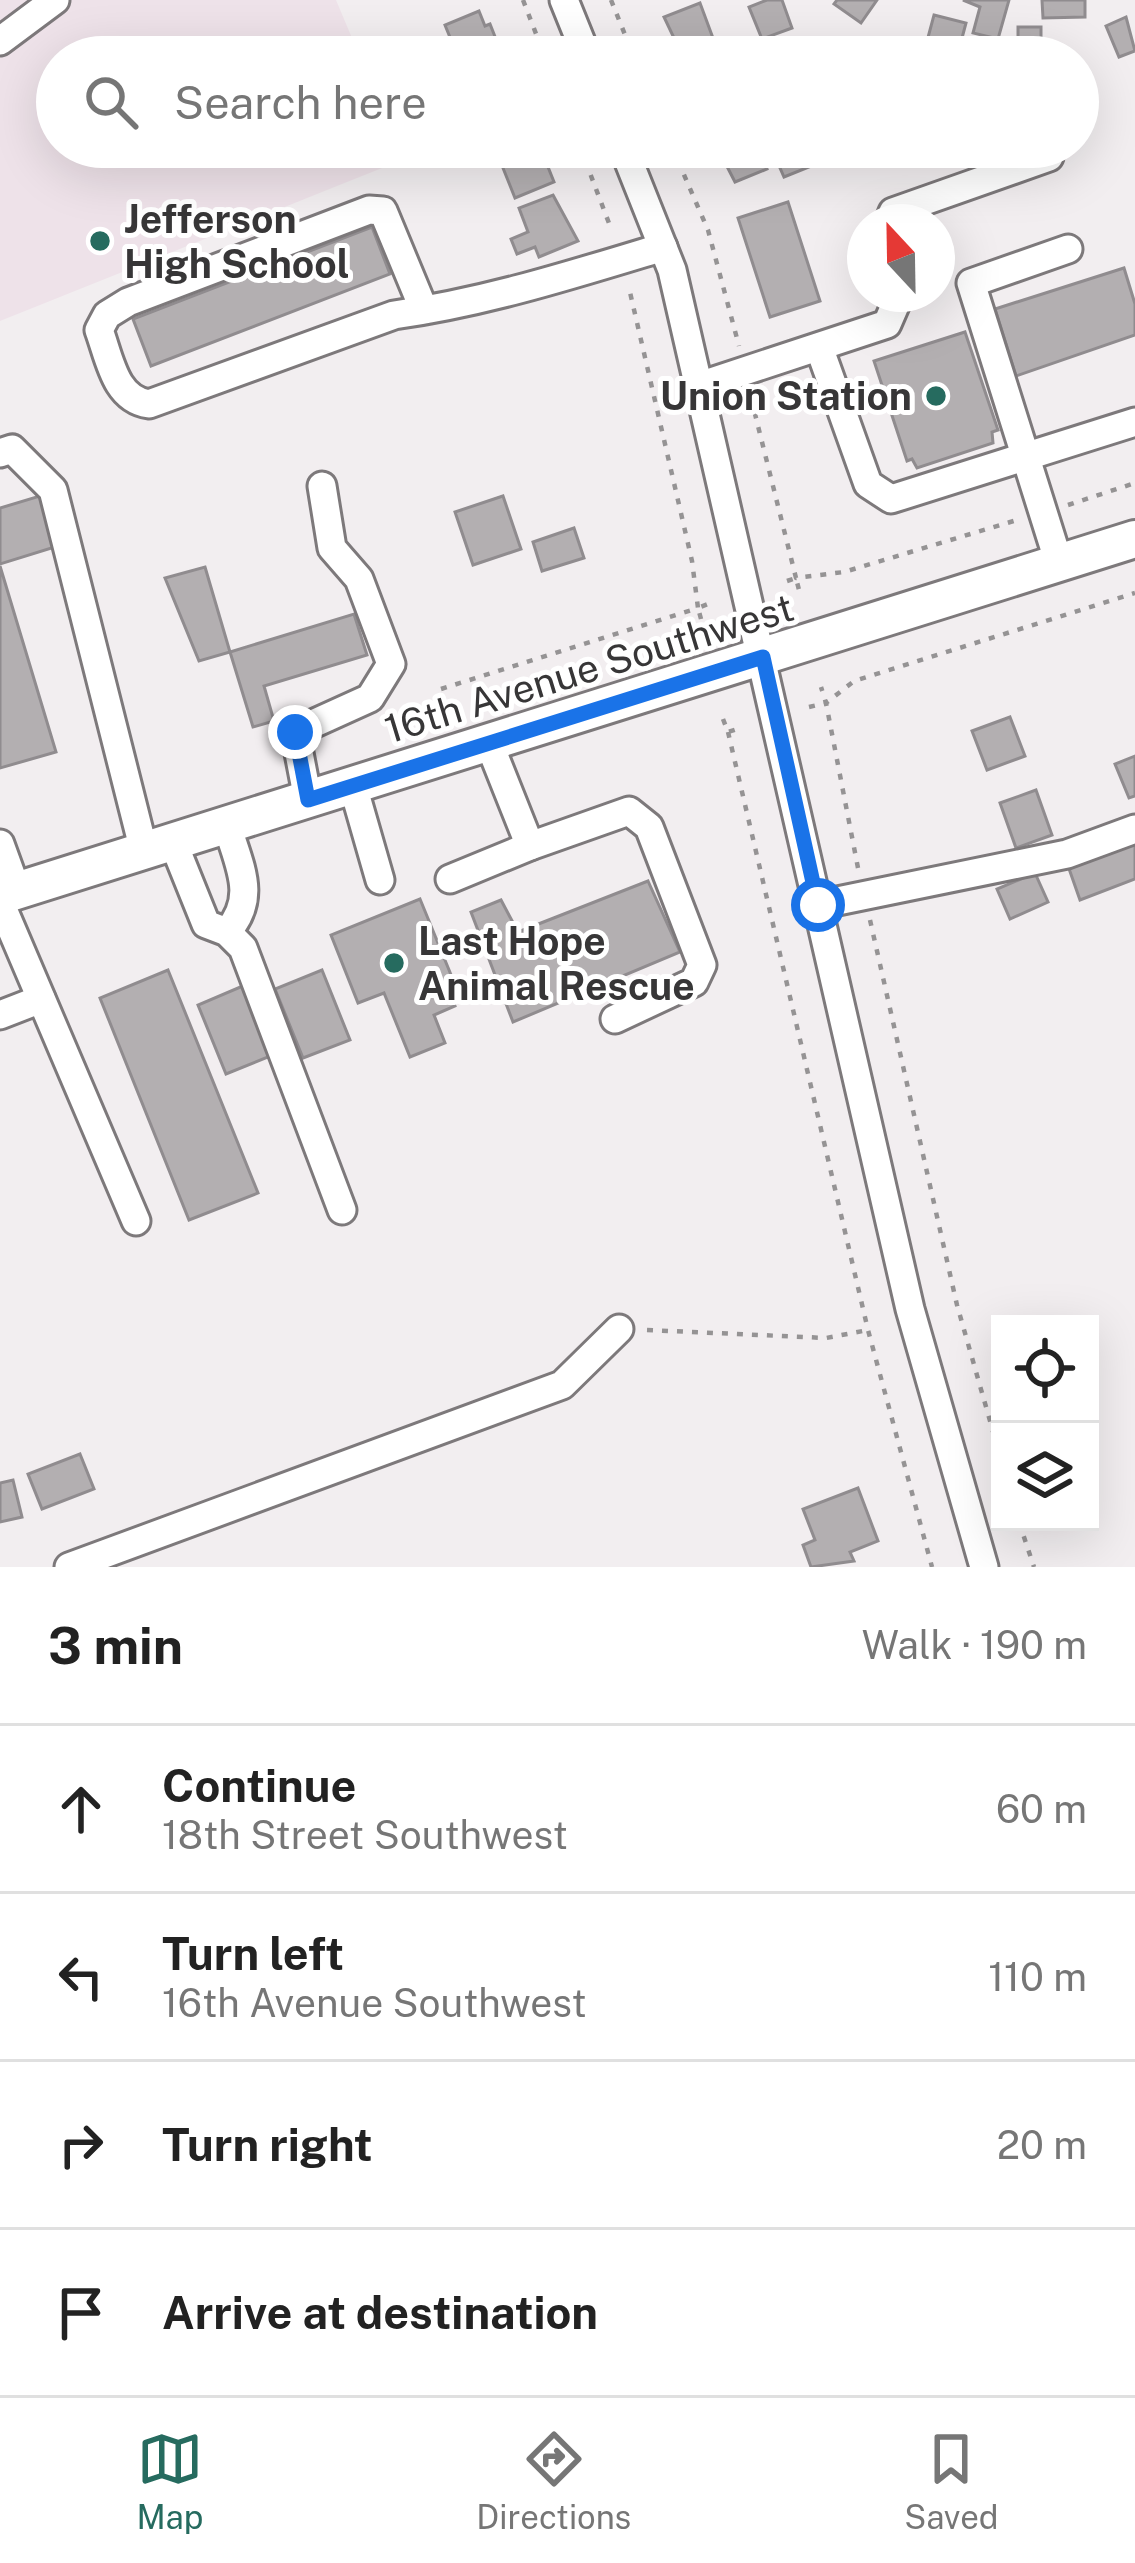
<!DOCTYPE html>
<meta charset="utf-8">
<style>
body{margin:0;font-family:"Public Sans",sans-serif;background:#f6f6f6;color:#222}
.controls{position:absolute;right:36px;bottom:36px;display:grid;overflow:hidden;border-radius:0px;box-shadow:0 12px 48px #0002}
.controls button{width:108px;height:108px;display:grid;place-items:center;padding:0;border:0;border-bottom:3px solid #e0e0e0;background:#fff;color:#222;font:60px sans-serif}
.compass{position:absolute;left:847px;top:204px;width:108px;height:108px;border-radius:50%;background:#fff;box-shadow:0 12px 48px #0002;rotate:338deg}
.stop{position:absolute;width:36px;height:36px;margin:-27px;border:9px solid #1a73e8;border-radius:50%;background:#fff}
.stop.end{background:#1a73e8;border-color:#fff;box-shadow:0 3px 12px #0008}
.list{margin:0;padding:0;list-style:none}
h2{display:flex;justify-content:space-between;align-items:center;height:156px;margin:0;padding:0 48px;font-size:51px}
h2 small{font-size:39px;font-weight:400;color:#767676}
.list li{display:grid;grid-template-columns:78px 1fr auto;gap:36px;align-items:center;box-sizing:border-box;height:168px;padding:0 48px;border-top:3px solid #e0e0e0}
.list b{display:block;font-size:45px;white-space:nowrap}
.list p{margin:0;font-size:39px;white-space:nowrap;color:#767676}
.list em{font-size:39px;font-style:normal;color:#767676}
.icon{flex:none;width:66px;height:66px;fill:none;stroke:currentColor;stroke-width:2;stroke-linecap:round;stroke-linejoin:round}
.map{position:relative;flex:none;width:1135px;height:1567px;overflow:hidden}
.search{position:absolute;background:#fff;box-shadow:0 12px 48px #0002;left:36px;right:36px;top:36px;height:132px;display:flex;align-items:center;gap:30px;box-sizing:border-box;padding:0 42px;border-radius:66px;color:#767676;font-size:45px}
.sheet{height:828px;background:#fff}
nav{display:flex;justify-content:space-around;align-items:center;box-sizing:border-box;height:168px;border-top:3px solid #e0e0e0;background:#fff;font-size:33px;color:#767676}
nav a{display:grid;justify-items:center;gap:6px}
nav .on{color:#266b5f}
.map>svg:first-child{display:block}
.built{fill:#eee2e9}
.building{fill:#b3afb1;stroke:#908c8f;stroke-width:3}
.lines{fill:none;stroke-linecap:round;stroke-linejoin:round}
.minor-casing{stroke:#7d797b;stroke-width:33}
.major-casing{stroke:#7d797b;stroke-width:42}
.path{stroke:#959394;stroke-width:4.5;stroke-dasharray:6 9;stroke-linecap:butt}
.minor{stroke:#fff;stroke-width:27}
.major{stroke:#fff;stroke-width:36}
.route{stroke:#1a73e8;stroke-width:15}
.poi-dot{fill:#266b5f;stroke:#fff;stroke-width:4.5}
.labels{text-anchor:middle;stroke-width:10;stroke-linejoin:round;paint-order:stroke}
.poi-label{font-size:39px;font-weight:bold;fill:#373637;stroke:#fff;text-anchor:start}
.street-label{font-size:39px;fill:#373637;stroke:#fff}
</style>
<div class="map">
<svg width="1135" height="1567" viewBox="0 0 1135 1567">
<rect width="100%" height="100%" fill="#f2eef0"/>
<path class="built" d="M0 0H336L360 57H57V147H397L402 160 0 321Z"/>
<g class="building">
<path d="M767 0H782L792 28 762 39 749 7Z"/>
<path d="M837 0H877L861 23 834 4Z"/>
<path d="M963 0H1009L998 39 973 33 980 7Z"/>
<path d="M1042 0H1085V17L1043 18Z"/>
<path d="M700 3 717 49 683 57 664 17Z"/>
<path d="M479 11 485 26 490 24 503 57H458L445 25Z"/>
<path d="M934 15 966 23 957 57 923 56Z"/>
<path d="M1126 17 1135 51 1119 57 1106 26Z"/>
<rect x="1018" y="27" width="23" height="30"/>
<path d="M533 147H540L554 182 515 198 495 148Z"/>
<path d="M717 147H758L767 169 735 182Z"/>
<path d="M785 147H806L814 165 784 177 773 152Z"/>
<path d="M553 195 578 241 539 257 535 247 517 254 511 239 528 232 519 208Z"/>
<path d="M788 202 820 301 770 317 738 218Z"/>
<path d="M372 227 390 274 151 366 133 319Z"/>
<path d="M1124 268 1135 304V335L1016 376 995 309Z"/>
<path d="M965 332 998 430 992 432 993 443 917 468 912 459 907 461 874 361Z"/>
<path d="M43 495 58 546 0 564V508Z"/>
<path d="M503 496 521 549 473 565 455 512Z"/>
<path d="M574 528 584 558 542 571 533 542Z"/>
<path d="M0 566 56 752 0 768Z"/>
<path d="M205 567 230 652 199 661 165 578Z"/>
<path d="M354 614 367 655 264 686 274 721 253 727 230 652Z"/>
<path d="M1010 717 1025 756 987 770 972 731Z"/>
<path d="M1135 756V796L1129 798 1115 764Z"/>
<path d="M1036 790 1052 835 1016 848 1000 803Z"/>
<path d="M1135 842V879L1080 900 1067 863Z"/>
<path d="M1035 873 1048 902 1010 919 997 889Z"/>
<path d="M648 881 680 952 513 1022 471 912 501 900 518 932Z"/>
<path d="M420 899 458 992 451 995 455 1006 434 1015 445 1043 410 1057 384 993 358 1003 331 935Z"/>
<path d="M168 970 258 1193 189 1220 100 998Z"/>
<path d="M322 970 350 1040 303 1058 275 989Z"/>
<path d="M245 985 273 1055 226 1074 198 1005Z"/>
<path d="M80 1454 94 1489 42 1509 28 1474Z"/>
<path d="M13 1480 22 1517 0 1522V1483Z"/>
<path d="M858 1488 878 1541 850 1552 854 1561 811 1567 803 1545 815 1540 803 1509Z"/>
</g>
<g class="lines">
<defs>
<g id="minor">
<path d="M564 0 587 57"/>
<path d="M0 41 55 0"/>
<path d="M623 147 672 270 910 1309 984 1567"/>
<path d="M889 222 893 212 1049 157"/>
<path d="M424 310 383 211 369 210 128 302 107 315 99 330C110 360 115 399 149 404L394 315C486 302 574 274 663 247"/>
<path d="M819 347 868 484 891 499 1135 422"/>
<path d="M699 386 887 324 900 294"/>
<path d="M0 453 12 449 53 490 144 851"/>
<path d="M1059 563 971 283 1068 249"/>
<path d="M489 743 530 846 629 811 649 827 702 965 694 982 615 1019"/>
<path d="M353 786 380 880"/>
<path d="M308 800 295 732 370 698 391 664 359 579 332 548 322 486"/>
<path d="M227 825C239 866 258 897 227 932"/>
<path d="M173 842 206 924 227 932 243 948 342 1210"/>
<path d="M0 844 17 891"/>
<path d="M450 879 530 846"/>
<path d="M0 902 136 1221"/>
<path d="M818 905 1067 854 1135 829"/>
<path d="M0 1015 41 999"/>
<path d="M69 1567 562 1385 619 1329"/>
</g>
<path id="major" d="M0 896 1135 539"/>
</defs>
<use href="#minor" class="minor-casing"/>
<use href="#major" class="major-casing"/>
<g class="path">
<path d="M523 0 545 57"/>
<path d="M611 0 634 57"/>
<path d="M580 147 612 231"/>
<path d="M672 147 708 230 739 346"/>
<path d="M751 398 796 578 844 572 1017 520"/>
<path d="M1068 505 1135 483"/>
<path d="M787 581 796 578 799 590"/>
<path d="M701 619 698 608 713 602"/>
<path d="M441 689 698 608 692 561 629 288"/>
<path d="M809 707 826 703 821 687"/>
<path d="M723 719 728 732 740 728"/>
<path d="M728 732 868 1330 932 1567"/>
<path d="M858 868 826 703 854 681 1135 593"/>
<path d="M870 920 957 1305 1000 1456"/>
<path d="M647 1330 826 1338 868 1330"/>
<path d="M1019 1522 1034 1567"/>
</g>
<use href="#minor" class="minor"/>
<use href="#major" class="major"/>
</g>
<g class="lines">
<path class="route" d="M295 732 308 800 763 657 818 905"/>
</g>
<g class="poi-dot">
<circle cx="100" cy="241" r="12"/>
<circle cx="936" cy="396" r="12"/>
<circle cx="394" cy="963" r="12"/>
</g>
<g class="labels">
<g class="poi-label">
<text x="124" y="233">Jefferson<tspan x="124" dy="45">High School</tspan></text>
<text x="912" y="410" text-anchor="end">Union Station</text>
<text x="418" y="955">Last Hope<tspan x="418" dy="45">Animal Rescue</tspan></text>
</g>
<g class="street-label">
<text transform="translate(589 668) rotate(-17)" y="14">16th Avenue Southwest</text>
</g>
</g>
</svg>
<div class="controls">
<button><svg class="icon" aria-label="locate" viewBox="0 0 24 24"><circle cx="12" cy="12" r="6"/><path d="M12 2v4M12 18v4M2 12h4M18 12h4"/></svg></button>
<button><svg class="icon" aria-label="layers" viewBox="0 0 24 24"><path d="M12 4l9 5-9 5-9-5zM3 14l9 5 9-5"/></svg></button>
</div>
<svg class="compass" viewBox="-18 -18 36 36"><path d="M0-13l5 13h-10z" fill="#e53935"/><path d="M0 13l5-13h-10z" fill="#767676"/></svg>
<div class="stop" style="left:818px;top:905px"></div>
<div class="stop end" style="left:295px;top:732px"></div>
<div class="search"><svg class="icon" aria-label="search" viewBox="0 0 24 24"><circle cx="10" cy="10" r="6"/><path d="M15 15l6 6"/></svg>Search here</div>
</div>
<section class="sheet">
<h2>3 min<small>Walk · 190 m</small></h2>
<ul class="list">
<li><svg class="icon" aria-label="ahead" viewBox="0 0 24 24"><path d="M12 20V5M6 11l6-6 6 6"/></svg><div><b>Continue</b><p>18th Street Southwest</p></div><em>60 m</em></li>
<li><svg class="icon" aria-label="left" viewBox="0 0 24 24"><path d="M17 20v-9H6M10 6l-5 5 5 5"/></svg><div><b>Turn left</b><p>16th Avenue Southwest</p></div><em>110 m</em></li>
<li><svg class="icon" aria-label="right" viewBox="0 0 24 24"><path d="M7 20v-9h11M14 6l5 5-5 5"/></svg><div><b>Turn right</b></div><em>20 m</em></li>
<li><svg class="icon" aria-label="arrive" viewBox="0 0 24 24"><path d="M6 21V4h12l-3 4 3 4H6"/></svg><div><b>Arrive at destination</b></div></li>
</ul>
</section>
<nav>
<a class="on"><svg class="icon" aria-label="map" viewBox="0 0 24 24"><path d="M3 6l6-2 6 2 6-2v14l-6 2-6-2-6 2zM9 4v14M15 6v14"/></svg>Map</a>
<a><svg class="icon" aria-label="directions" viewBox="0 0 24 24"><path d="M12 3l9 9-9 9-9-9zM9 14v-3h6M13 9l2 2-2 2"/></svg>Directions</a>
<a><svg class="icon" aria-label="saved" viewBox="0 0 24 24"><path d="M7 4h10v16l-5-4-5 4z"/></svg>Saved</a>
</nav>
